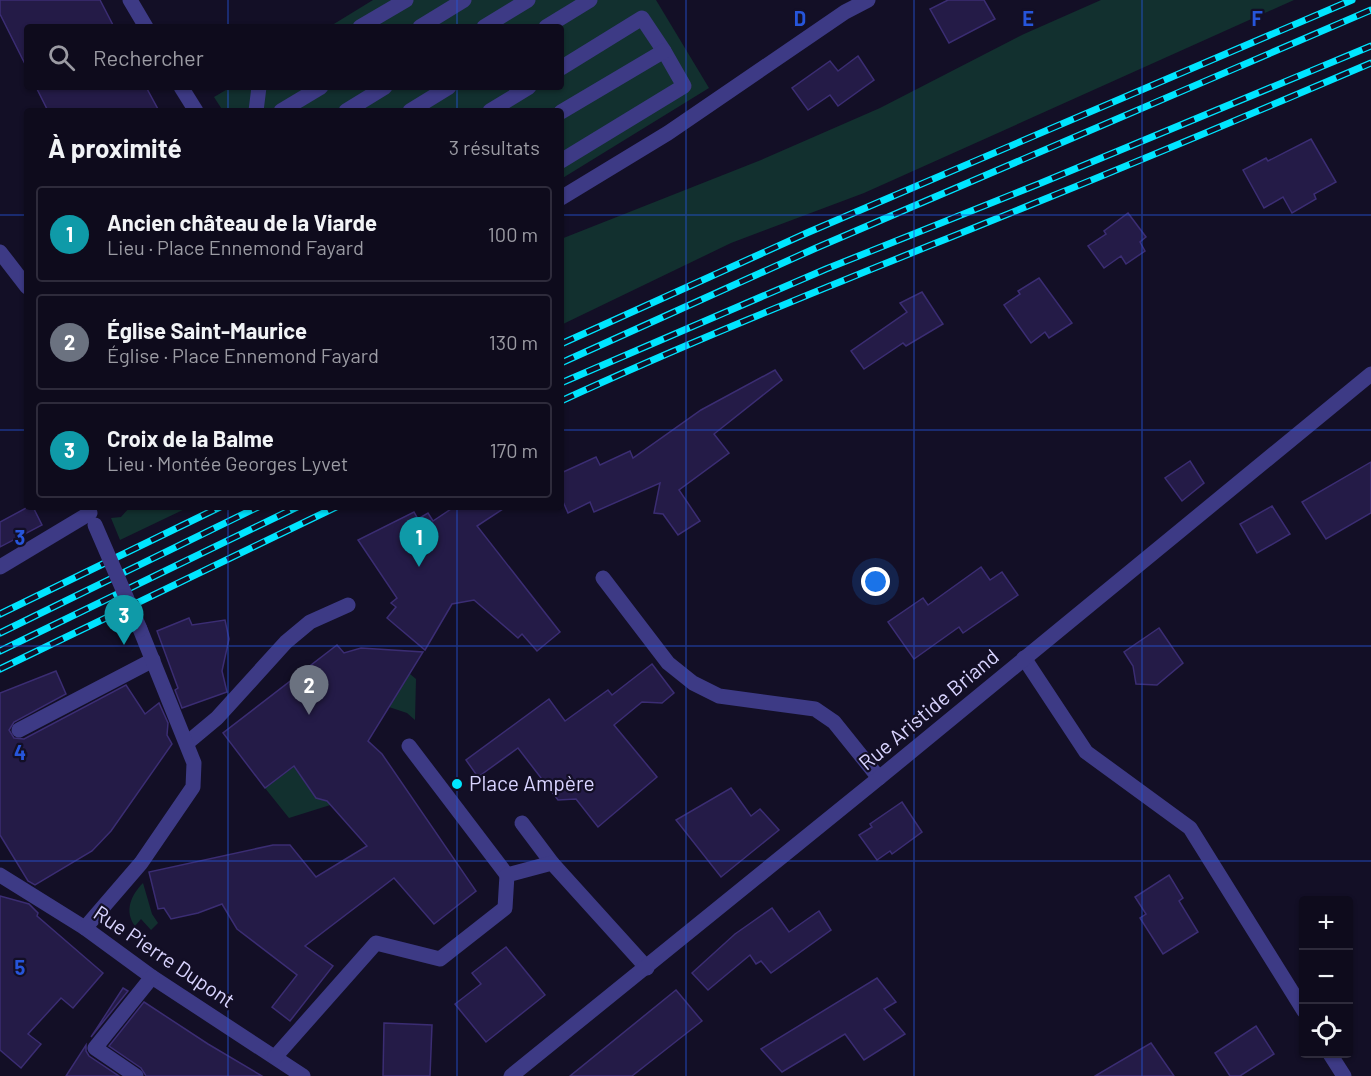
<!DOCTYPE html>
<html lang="fr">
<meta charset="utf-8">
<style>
body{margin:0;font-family:Barlow,sans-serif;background:#171425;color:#f1f3f6}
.controls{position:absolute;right:18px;bottom:18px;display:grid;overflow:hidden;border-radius:6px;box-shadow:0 2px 4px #0004}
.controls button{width:54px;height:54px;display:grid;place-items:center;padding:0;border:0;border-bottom:2px solid #2e2b3b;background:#0e0b1c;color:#f1f3f6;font:30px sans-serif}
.you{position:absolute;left:876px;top:582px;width:21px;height:21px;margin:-15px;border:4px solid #fff;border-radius:50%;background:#1a73e8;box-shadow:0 0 0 9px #1a73e833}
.badge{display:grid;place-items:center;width:39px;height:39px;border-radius:50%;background:#00e5ff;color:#fff;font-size:20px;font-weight:700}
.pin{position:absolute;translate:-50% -50px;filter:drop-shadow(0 2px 3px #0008)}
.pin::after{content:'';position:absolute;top:32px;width:21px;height:18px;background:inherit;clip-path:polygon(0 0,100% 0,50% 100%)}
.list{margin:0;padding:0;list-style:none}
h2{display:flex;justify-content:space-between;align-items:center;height:78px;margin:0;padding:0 24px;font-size:26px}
h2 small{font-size:20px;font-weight:400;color:#9b9ba3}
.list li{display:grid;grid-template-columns:39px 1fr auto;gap:18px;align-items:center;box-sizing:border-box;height:96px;margin:0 12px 12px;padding:0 12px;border:2px solid #2e2b3b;border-radius:6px}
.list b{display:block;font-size:22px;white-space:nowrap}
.list p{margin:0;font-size:20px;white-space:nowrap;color:#9b9ba3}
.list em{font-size:20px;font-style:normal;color:#9b9ba3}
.icon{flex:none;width:33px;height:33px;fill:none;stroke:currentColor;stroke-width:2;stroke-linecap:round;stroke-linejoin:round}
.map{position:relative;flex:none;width:1371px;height:1076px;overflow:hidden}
.search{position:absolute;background:#0e0b1c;box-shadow:0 2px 4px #0004;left:24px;top:24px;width:540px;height:66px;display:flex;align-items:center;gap:15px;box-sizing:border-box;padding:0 21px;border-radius:6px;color:#9b9ba3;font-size:22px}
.panel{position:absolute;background:#0e0b1c;box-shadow:0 2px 4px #0004;left:24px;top:108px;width:540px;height:402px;border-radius:6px}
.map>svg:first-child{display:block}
.green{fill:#12302f}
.building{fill:#241b47;stroke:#3b2d73;stroke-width:1.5}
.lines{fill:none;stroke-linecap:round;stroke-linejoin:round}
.minor{stroke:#3d3a85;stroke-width:15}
.rail-casing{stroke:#00e5ff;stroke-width:7}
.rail{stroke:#130f26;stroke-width:4.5;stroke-dasharray:14;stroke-linecap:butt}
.minor-bridge{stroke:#3d3a85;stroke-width:15}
.grid{fill:none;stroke:#2655da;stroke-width:1.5;stroke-opacity:0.55}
.poi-dot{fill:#00e5ff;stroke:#130f26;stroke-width:2}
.labels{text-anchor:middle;stroke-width:4.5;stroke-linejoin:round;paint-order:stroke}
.street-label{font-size:21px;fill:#d9d4ff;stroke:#130f26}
.poi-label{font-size:21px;fill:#d9d4ff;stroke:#130f26;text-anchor:start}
.grid-label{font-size:20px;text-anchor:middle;font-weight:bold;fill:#2655da;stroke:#130f26;stroke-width:4.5;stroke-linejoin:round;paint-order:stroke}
</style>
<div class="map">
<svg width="1371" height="1076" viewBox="0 0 1371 1076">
<rect width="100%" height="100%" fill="#130f26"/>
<g class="green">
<path d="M373 0H656L709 88 561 179V111H223L214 97 231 87H561V27H329Z"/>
<path d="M1101 0H1294L864 193 731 243 561 325V239L761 160 880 108 1024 34Z"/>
<path d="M130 507H189L120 540 111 518 121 517Z"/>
<path d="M410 674 416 679 415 720 407 713 389 707Z"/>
<path d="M299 763 315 789 311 791 316 798 343 801 289 818 265 788Z"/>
<path d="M143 883 152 914 158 923 151 930 141 919 135 926C124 911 131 895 143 883Z"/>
</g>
<g class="building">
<path d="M0 0H100L114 27H27V68L0 14Z"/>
<path d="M948 0H984L995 19 949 43 930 9Z"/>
<path d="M858 56 874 80 838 106 830 95 808 110 792 88 830 61 838 71Z"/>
<path d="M36 87H146L159 111H48Z"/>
<path d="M1311 139 1336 182 1314 194 1316 199 1292 213 1283 197 1264 208 1243 170 1266 158 1268 161Z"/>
<path d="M1128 213 1146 237 1140 242 1145 251 1126 264 1121 256 1104 268 1088 246 1106 234 1104 231Z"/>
<path d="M1039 278 1072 323 1049 338 1045 332 1031 343 1004 305 1020 294 1018 291Z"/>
<path d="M922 292 943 324 906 346 903 343 864 369 851 351 907 312 900 303Z"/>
<path d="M775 370 782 380 714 434 729 453 679 490 700 521 678 535 663 514 654 513 660 483 594 512 590 502 568 513 561 497V473L596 457 600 465 630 451 633 458 701 410Z"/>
<path d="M1190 461 1204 483 1182 501 1165 478Z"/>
<path d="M1371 462V513L1326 539 1302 502Z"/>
<path d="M1272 506 1290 534 1257 553 1240 524Z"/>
<path d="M28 507H33L42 525 0 547V522Z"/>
<path d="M454 507H506L477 526 560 632 537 651 522 634 518 638 474 600 452 604 425 650 387 618 396 607 391 603 397 598 358 540 414 512 418 519 428 513 433 521Z"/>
<path d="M981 567 990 580 1002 572 1018 595 963 633 959 627 914 659 888 622 923 598 928 605Z"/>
<path d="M189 618 192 625 225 620 229 639 222 671 227 692 182 708 175 690 178 688 157 631Z"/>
<path d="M1159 628 1183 663 1157 685 1136 684 1133 666 1124 652Z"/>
<path d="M337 645 344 653 361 648 423 652 368 741 382 754 476 891 434 924 394 878 305 946 333 966 290 1021 272 1007 297 975 237 929 222 904 198 913 171 919 164 908 158 909 149 872 273 845H290L316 877 367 846 327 801 316 798 294 766 265 788 223 733Z"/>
<path d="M652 664 674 693 662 703 642 702 614 725 657 777 598 827 576 799 558 800 518 748 478 777 466 760 549 699 565 721 608 690 612 695Z"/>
<path d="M56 671 66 694 14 722 9 730 14 738 24 739 126 685 145 714 159 703 168 723 167 735 172 744 111 831 92 851 35 885 28 881 0 835V693Z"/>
<path d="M731 788 751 816 760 809 779 830 721 877 676 820Z"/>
<path d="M902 802 922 832 892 854 890 851 877 860 859 835 872 827 870 824Z"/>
<path d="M1169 875 1183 898 1179 901 1198 932 1163 954 1140 918 1146 914 1135 897Z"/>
<path d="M0 896 29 904 38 913 37 916 103 973 73 1008 61 998 28 1034 41 1044 21 1068 0 1050Z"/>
<path d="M772 908 789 932 819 911 831 930 771 973 761 961 756 964 750 955 708 990 692 973 735 934Z"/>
<path d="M506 947 545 995 486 1042 455 1004 481 984 472 973Z"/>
<path d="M877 978 896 1002 884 1009 905 1034 864 1060 845 1034 782 1072 761 1049Z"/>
<path d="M123 988 128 991 91 1037 97 1028Z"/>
<path d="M676 990 702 1021 632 1076H570Z"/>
<path d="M144 1002 208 1044 262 1076H146L141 1068 109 1046Z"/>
<path d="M384 1023 432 1025 430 1076H383Z"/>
<path d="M1256 1026 1274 1054 1240 1076H1230L1215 1053Z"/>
<path d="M1151 1043 1174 1076H1095Z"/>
<path d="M86 1045V1051L89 1056 119 1076H66Z"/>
</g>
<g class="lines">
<g class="minor">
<path d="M130 0 146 27"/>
<path d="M360 27 406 0"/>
<path d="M420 27 464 0"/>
<path d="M484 27 528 0"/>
<path d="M546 27 590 0"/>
<path d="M561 68 642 18 664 51 684 86 561 161"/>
<path d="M181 87 196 111"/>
<path d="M256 111 259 87"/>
<path d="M281 111 321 87"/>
<path d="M346 111 385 87"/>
<path d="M410 111 449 87"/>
<path d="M490 111 529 87"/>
<path d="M561 112 664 51"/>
<path d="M561 198 668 133 845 12 868 0"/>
<path d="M0 252 27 287"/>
<path d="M0 567 90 513"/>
<path d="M603 578 668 663 693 683 719 696 815 709 834 722 879 778"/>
<path d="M1024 658 1086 752 1190 828 1304 1011"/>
<path d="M19 730 153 660"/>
<path d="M187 743 217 718 286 642 310 622 348 605"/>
<path d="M409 746 507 875"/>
<path d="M522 823 552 863"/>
<path d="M0 875 85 928 152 977 303 1076"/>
<path d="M85 928 141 863 193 787 194 763 140 629"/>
<path d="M1330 1054 1344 1076"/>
<path d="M275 1057 376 943 440 959 505 908 507 875 552 863 647 968"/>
<path d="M136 1076 95 1048 152 977"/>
<path d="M511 1076 879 778 1371 374"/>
</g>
<defs>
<g id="rail">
<path d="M561 344 809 232 1352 0"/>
<path d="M561 363 816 248 1371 10"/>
<path d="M561 383 826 269 1041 183 1371 46"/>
<path d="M561 401C720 328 883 265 1045 199 1154 155 1263 109 1371 63"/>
<path d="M0 614 220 507"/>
<path d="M0 633 258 507"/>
<path d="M0 651 297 507"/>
<path d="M0 669 336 507"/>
</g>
</defs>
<use href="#rail" class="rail-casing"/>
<use href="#rail" class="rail"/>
<path class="minor-bridge" d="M95 525 140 629"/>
</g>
<path class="grid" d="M228 0V27M457 0V27M686 0V1076M914 0V1076M1142 0V1076M228 87V111M457 87V111M0 215H27M561 215H1371M0 430H27M561 430H1371M228 507V1076M457 507V1076M0 646H1371M0 861H1371"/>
<circle class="poi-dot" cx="457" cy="784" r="6"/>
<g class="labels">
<g class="street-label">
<text transform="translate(929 710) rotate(-40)" y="7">Rue Aristide Briand</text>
<text transform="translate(164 957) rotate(34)" y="7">Rue Pierre Dupont</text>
</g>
<g class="poi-label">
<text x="469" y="791">Place Ampère</text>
</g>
</g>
<g class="grid-label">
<text x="800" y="26">D</text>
<text x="1028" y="26">E</text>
<text x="1257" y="26">F</text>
<text x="20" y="545">3</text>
<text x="20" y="760">4</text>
<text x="20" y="975">5</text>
</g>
</svg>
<div class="controls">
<button>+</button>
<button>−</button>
<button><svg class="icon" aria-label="locate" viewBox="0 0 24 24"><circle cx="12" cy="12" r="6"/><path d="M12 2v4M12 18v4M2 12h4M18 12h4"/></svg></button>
</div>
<div class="you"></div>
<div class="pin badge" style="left:419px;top:567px;background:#0f9aa8">1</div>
<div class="pin badge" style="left:309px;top:715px;background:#6b7280">2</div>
<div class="pin badge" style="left:124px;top:645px;background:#0f9aa8">3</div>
<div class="search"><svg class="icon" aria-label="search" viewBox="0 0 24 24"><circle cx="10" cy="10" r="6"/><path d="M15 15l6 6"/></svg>Rechercher</div>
<section class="panel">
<h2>À proximité<small>3 résultats</small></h2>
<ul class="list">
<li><span class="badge" style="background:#0f9aa8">1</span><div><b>Ancien château de la Viarde</b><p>Lieu · Place Ennemond Fayard</p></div><em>100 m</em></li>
<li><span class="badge" style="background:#6b7280">2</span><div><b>Église Saint-Maurice</b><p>Église · Place Ennemond Fayard</p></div><em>130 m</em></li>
<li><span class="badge" style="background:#0f9aa8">3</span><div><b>Croix de la Balme</b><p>Lieu · Montée Georges Lyvet</p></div><em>170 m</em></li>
</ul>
</section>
</div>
